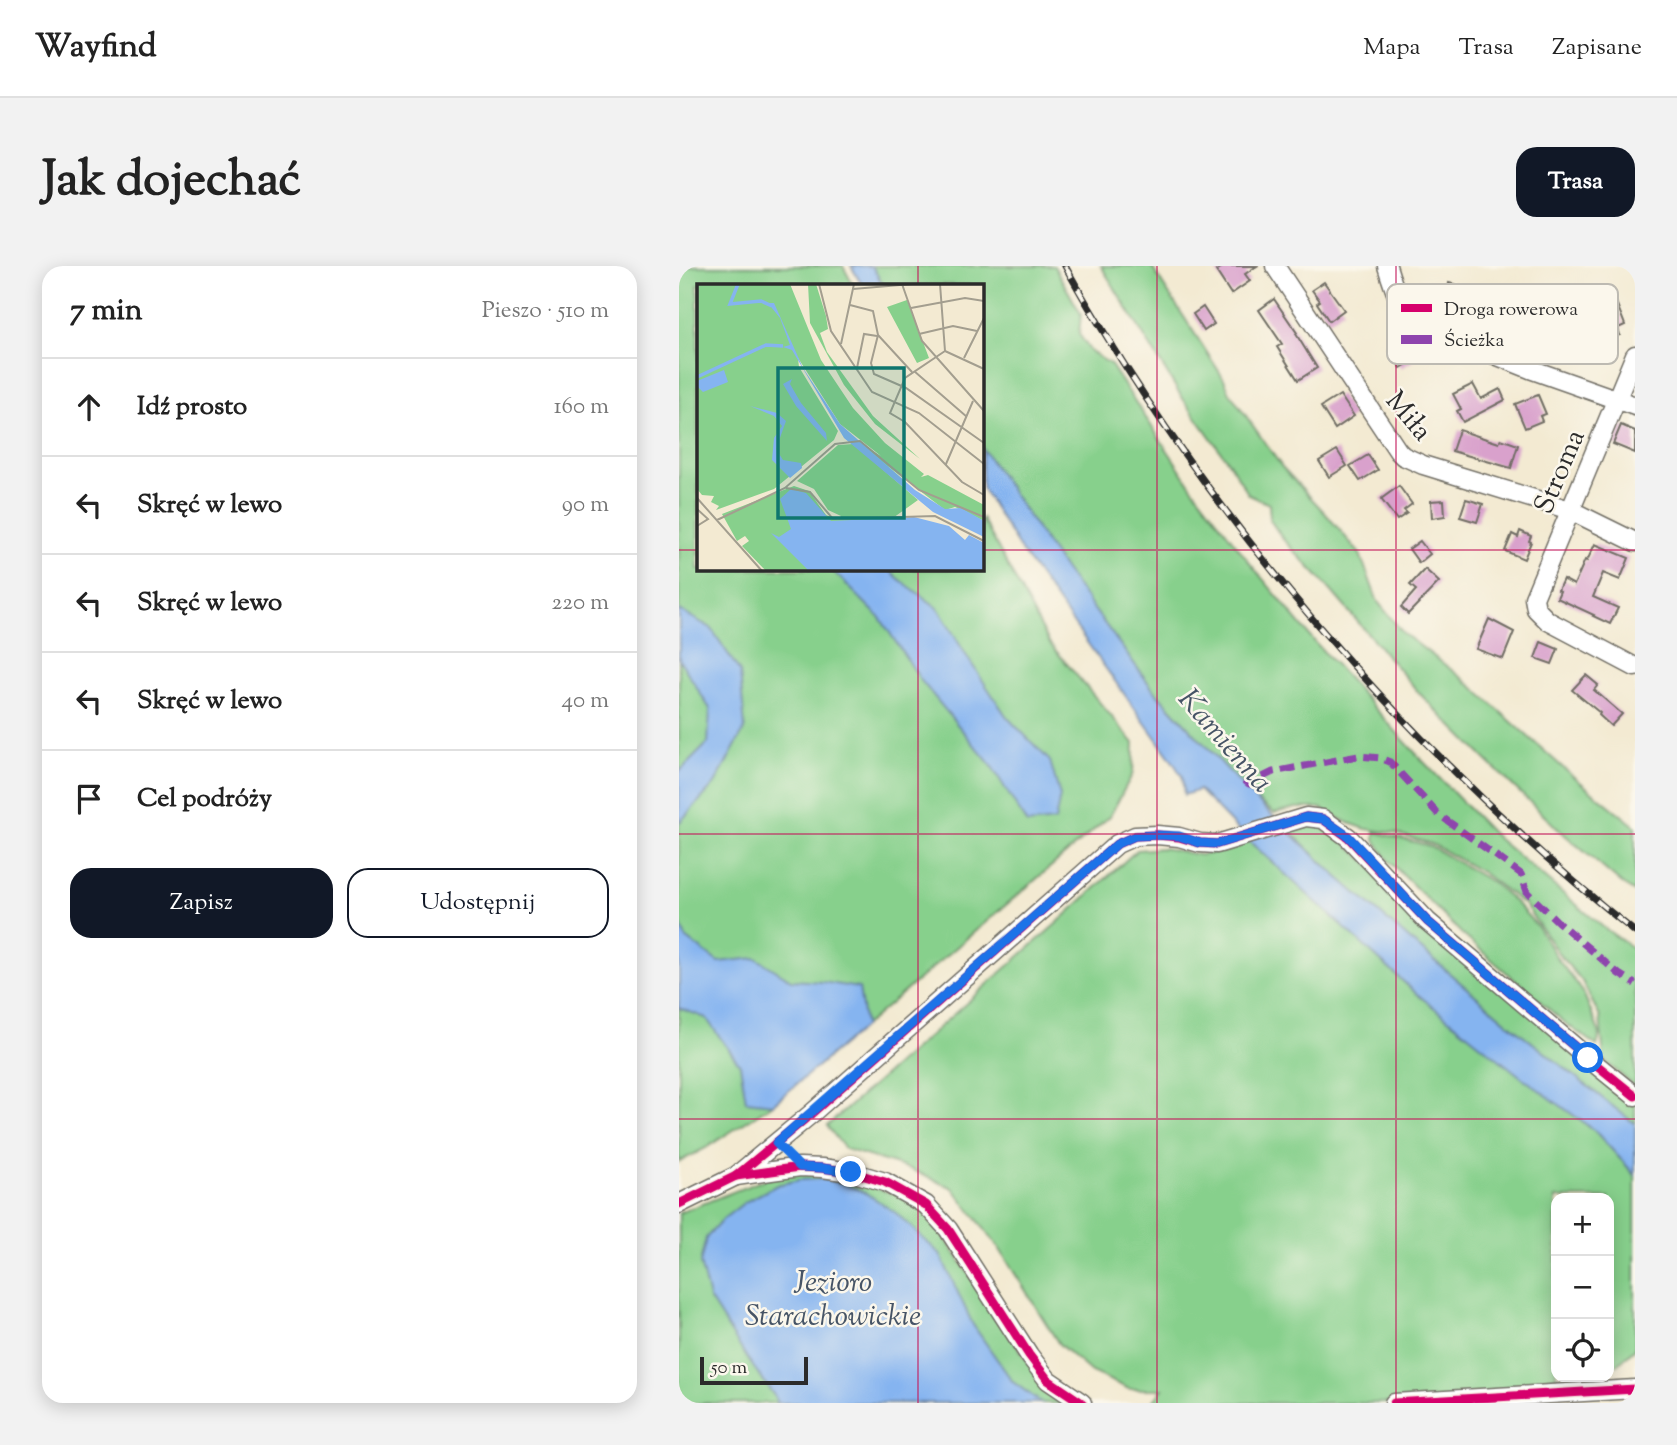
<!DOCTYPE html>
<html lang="pl">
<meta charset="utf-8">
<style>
body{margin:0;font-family:"Sorts Mill Goudy",serif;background:#f2f2f2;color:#222}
.controls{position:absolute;right:21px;bottom:21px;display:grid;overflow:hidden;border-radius:14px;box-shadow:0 4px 18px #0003}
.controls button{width:63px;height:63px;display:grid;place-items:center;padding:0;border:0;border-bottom:2px solid #e0e0e0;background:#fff;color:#222;font:35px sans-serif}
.scale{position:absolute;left:21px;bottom:18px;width:108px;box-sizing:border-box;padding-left:7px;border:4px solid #2b2b2b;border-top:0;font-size:19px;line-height:24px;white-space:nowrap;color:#2b2b2b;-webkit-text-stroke:5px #fbf7ec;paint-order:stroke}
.stop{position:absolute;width:21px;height:21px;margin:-16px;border:5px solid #1a73e8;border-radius:50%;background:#fff}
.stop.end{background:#1a73e8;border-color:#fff;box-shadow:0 2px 7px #0008}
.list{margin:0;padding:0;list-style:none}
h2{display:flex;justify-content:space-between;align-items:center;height:91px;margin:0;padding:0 28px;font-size:30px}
h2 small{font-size:23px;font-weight:400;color:#767676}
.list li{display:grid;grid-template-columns:46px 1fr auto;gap:21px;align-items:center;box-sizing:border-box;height:98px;padding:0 28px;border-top:2px solid #e0e0e0}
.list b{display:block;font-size:26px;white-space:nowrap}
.list em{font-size:23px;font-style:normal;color:#767676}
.actions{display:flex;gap:14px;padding:21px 28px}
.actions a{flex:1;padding:16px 0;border:2px solid #111827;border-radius:21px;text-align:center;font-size:24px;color:#111827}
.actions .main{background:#111827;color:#fff}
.icon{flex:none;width:38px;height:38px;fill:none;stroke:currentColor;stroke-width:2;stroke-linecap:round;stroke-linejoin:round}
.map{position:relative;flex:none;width:956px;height:1137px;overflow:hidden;border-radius:21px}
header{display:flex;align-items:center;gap:42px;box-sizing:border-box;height:98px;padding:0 35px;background:#fff;border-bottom:2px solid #e0e0e0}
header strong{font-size:33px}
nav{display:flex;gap:38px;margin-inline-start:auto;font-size:24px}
.intro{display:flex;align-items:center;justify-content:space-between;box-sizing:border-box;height:168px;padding:0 42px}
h1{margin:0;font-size:49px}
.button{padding:18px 32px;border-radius:21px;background:#111827;color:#fff;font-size:24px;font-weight:700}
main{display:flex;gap:42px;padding:0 42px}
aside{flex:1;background:#fff;border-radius:21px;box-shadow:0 4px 18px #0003}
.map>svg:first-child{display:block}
.green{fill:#87d08c;stroke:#597e5c;stroke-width:2}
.water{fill:#85b4f0;stroke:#58708e;stroke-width:2}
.building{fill:#d9a1cc}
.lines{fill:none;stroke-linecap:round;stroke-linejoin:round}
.minor-casing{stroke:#716e65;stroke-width:21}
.minor{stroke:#fff;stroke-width:18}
.rail-casing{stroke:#2b2b2b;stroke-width:7}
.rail{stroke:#fbf7ec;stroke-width:4.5;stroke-dasharray:13;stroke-linecap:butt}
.quiet{stroke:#8e44ad;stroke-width:7;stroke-dasharray:14 7;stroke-linecap:butt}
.cycleway-casing{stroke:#fbf7ec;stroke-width:13}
.cycleway{stroke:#d6006c;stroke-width:9}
.route{stroke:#1a73e8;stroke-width:9}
.grid{fill:none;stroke:#c2185b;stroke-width:2;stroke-opacity:0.55}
.labels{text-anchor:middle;stroke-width:5;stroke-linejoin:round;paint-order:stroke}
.street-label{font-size:28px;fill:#2b2b2b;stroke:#fbf7ec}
.water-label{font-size:30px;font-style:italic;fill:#465466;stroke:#fbf7ec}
.inset-river{fill:none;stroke:#85b4f0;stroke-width:3.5}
.inset-road{fill:none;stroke:#a39e8f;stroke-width:2}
.view{fill:#0f766e;fill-opacity:0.15;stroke:#0f766e;stroke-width:3.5}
.inset-edge{fill:none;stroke:#2b2b2b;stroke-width:3.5}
.key{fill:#fbf7ec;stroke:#bdbab2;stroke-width:2}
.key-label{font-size:19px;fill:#2b2b2b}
</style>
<header>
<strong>Wayfind</strong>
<nav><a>Mapa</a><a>Trasa</a><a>Zapisane</a></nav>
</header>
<div class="intro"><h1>Jak dojechać</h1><a class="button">Trasa</a></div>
<main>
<aside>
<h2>7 min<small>Pieszo · 510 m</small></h2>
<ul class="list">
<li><svg class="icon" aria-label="ahead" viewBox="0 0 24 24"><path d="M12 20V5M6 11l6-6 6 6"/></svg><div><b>Idź prosto</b></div><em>160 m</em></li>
<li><svg class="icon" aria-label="left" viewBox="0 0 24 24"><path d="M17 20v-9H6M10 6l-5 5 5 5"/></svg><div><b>Skręć w lewo</b></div><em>90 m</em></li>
<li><svg class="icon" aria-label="left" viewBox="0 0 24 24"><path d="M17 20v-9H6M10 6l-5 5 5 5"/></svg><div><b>Skręć w lewo</b></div><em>220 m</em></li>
<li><svg class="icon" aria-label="left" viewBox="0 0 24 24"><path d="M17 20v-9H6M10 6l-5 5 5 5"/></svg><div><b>Skręć w lewo</b></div><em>40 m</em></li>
<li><svg class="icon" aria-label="arrive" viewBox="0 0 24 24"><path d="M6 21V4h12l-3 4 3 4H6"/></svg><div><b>Cel podróży</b></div></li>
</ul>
<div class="actions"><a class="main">Zapisz</a><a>Udostępnij</a></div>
</aside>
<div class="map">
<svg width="956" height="1137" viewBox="0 0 956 1137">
<rect width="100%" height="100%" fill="#fbf7ec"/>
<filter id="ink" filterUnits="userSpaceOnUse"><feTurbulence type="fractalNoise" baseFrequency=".0143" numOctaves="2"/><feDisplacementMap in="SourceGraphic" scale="14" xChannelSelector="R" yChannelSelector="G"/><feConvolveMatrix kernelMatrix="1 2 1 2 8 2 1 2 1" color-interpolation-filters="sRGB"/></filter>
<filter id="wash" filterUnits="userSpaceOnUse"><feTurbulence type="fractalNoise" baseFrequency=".00686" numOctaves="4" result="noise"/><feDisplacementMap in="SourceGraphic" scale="28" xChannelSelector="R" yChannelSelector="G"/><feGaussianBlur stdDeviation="1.57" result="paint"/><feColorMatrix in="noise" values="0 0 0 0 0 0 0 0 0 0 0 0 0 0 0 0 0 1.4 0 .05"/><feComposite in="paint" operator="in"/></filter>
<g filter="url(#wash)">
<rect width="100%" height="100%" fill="#f3ead2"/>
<g class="green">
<path d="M0 0H164L174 19H19V303H303V252L371 378 455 477 454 507 431 550 94 838 27 882 0 896Z"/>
<path d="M193 0H375L402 48 400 68 412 86 431 98 513 221 574 301 636 376 740 491 818 572 924 661 956 684V821L925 794 921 751 903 715 882 691 846 639 804 607 753 578 716 567 687 563 667 556 641 542H617L595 547 573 530 474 423 385 303 303 182V19H204Z"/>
<path d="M422 0H472L545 113 551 127 603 201 647 248 681 288 699 336 724 367 786 414 890 507 956 560V626L943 618 879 563 808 495 741 428 648 320 604 273 591 254 590 238 570 229 550 197 502 130Z"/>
<path d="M614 557 639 558 654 566 956 838V858L830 758 731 674 653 606 611 565Z"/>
<path d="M696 566 751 580 814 617 837 637 858 660 878 692 904 726 921 768 918 780 886 757 783 668 710 595 696 574Z"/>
<path d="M569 574 738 728 916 865 956 909V1082L938 1099H930V932H877V1111H897L862 1137H473L484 1123H450L412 1106 380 1078 320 982 274 922 231 903 166 883 148 860 377 658 458 584 484 582 521 589 550 584Z"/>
<path d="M125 898 242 937 364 1118 409 1137H0V947Z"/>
</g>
<g class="water">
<path d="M172 0H193L204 19H183Z"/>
<path d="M303 182 385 303 474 423 573 530 653 606 731 674 830 758 956 858V909L916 865 841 810 738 728 569 574 520 524 505 529 503 510 492 493 343 286 303 222Z"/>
<path d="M152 303H210L220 313 259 342 290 394 328 451 371 495 381 530 376 555 348 558 312 499 243 416 201 352Z"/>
<path d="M0 344 32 362 61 406 66 462 36 518 0 557V506L29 477 31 443 0 393Z"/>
<path d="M0 655 7 672 39 696 77 692 112 714 144 716 180 722 186 760 94 838 67 835 61 799 27 752 0 742Z"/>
<path d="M143 913 162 917 187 927 217 947 261 988 294 1059 334 1116 363 1137H97L96 1131 68 1092 30 1032 21 997 27 972 44 953 66 936 98 919 120 914Z"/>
</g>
<g id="blocks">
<g class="building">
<path d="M545 0H578L566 8 571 15 552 28 537 5Z"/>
<path d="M645 16 665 44 650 55 638 37 641 35 633 24Z"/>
<path d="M770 17 790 22 787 39 767 35Z"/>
<path d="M595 33 618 67 617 68 638 102 619 114 598 81 603 78 580 44Z"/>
<path d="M937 36 946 59 939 62 941 69 928 74 925 67 917 70 908 47Z"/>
<path d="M524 41 535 58 525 65 514 48Z"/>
<path d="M725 74 738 92 722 102 710 84Z"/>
<path d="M794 118 802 133 821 123 826 134 784 156 778 145 782 143 774 128Z"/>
<path d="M661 129 675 150 656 163 642 141Z"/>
<path d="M859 129 867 148 861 150 863 155 846 162 836 138Z"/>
<path d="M942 159 956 165V187L934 178Z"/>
<path d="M780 164 820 177 822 173 839 179 832 202 773 185Z"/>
<path d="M658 184 668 200 650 211 640 195Z"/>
<path d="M689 189 699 204 681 215 671 200Z"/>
<path d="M720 220 733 238 725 244 728 247 718 254 702 233Z"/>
<path d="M787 233 804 238 798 256 781 251Z"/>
<path d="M765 234 766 250 753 252 752 235Z"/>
<path d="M841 265 852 270 850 275 852 276 845 293 826 285 833 268 839 271Z"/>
<path d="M741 275 751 288 740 297 730 283Z"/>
<path d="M916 278 950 292 941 314 924 307 914 331 939 342 931 358 914 350 915 349 878 332 881 325 879 324 884 313 895 319 906 294 908 295Z"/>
<path d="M746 303 760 316 729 348 722 341 737 324 731 319Z"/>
<path d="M810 353 835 366 824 393 797 383Z"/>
<path d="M862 376 879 383 873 398 856 392Z"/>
<path d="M907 409 919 419 915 424 943 448 932 460 920 449 921 447 893 424Z"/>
</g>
</g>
</g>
<g filter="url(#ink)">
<use href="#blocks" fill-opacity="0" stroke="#716e65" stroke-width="2"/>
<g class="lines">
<defs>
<g id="minor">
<path d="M596 0 719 185 724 190 744 199 891 244 956 276"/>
<path d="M708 0C714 20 721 42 736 57L851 103 956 140"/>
<path d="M956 89 855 332 857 343 869 355 956 401"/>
<path d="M57 910 121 901 143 902 172 906 206 916 247 939 269 963 350 1089 369 1114 403 1137"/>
<path d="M0 938 57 910 132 848 438 578 456 570 478 569 500 571 521 577 538 578 627 551 644 553 669 571 748 655 909 792 956 830"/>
<path d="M715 1137 956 1123"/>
</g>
</defs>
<use href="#minor" class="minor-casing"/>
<use href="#minor" class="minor"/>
<defs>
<path id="rail" d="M386 0C531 256 727 482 956 666"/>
</defs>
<use href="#rail" class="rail-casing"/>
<use href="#rail" class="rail"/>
<g class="quiet">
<path d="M565 514 570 518 594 506 679 490 701 492 711 496 759 548 842 608 848 626 879 656 940 708 956 718"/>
<path d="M97 877 121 901"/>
</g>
<defs>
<g id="cycleway">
<path d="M57 910 121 901 143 902 172 906 206 916 247 939 269 963 350 1089 369 1114 403 1137"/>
<path d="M0 938 57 910 132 848 438 578 456 570 478 569 500 571 521 577 538 578 627 551 644 553 669 571 748 655 909 792 956 830"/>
<path d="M715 1137 956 1123"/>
</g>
</defs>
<use href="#cycleway" class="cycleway-casing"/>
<use href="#cycleway" class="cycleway"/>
</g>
</g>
<g class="lines" filter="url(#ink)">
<path class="route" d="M172 906 143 902 121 901 97 877 438 578 456 570 478 569 500 570 521 577 538 578 627 551 644 553 669 570 748 655 909 792"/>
</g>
<path class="grid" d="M239 0V19M478 0V1137M717 0V1137M0 284H19M303 284H956M239 303V1137M0 568H956M0 853H956"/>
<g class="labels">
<g class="street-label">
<text transform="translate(731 149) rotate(50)" y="10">Miła</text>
<text transform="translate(879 205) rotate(-67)" y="10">Stroma</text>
</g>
<g class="water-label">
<text transform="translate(547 474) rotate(49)" y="10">Kamienna</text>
<text x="154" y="1025">Jezioro<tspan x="154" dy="34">Starachowickie</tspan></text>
</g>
</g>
<g transform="translate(18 18)">
<rect width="287" height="287" fill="#f3ead2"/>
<path d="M0 0H93L124 76 156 124 188 159 227 190 224 193 231 191 287 221V237L258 223 248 226 167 164 161 158 184 172 143 140 101 74 102 83 141 147 137 156 77 205 19 226 22 222 14 218 17 212 5 211 0 205ZM111 0H119L129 32 131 45 123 49 130 68 176 132 223 175 178 140 147 101 113 39ZM210 16 232 74 220 79 190 23ZM156 160 221 216 122 287H69L45 262 52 257 48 252 40 257 25 230 97 202 112 207 129 231 141 236 144 232 131 226 117 205 100 197 141 161Z" fill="#87d08c"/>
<path d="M71 19H77L106 84 143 140 218 206 248 225 264 224 287 237V253L236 228 147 154 95 66 86 63 93 61 83 34ZM27 86 31 98 6 108 0 102V97ZM95 95 93 100 104 119 129 149 130 157 99 122 86 100ZM53 122 80 129 89 137 79 165 86 176 104 179 105 184 93 194 75 176 77 154 85 142 77 132ZM94 205 109 209 134 237 217 233 252 242 268 256 272 251 287 259V287H112L74 249 82 253 94 245 83 215Z" fill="#85b4f0"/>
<path class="inset-river" d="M41 0 33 20 64 17 75 22M0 93 69 61 86 62"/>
<path class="inset-road" d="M122 0 134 47 175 108 222 129 287 180M205 0 225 57 287 127M243 0 248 67M156 5 215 0M153 21 176 27 181 51M214 24 268 14 287 17M222 50 256 42 280 47M181 51 174 79 177 90 209 104 287 159M181 51 215 88M144 60 157 0M248 67 208 94 193 129 208 138 265 198 287 211M248 67 287 85M267 74 287 34M160 84 167 50 180 52M217 87 270 133M249 180 276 117M89 204 113 208 136 235 238 232 287 257M0 214 65 287M0 225 11 235 0 242M20 236 88 204 138 160 163 157 222 206 287 233"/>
<path class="view" d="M81 84H207V234H81Z"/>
<rect width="287" height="287" class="inset-edge"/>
</g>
<rect x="708" y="18" width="231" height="80" rx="10" class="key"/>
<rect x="722" y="38" width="31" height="8" fill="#d6006c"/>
<rect x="722" y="69" width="31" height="9" fill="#8e44ad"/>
<g class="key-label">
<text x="765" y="49">Droga rowerowa</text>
<text x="765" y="80">Ścieżka</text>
</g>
</svg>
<div class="controls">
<button>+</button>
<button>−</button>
<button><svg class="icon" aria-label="locate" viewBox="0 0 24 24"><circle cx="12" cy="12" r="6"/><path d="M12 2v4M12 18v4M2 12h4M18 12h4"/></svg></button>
</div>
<div class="scale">50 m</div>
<div class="stop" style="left:909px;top:792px"></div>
<div class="stop end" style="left:172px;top:906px"></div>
</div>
</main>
